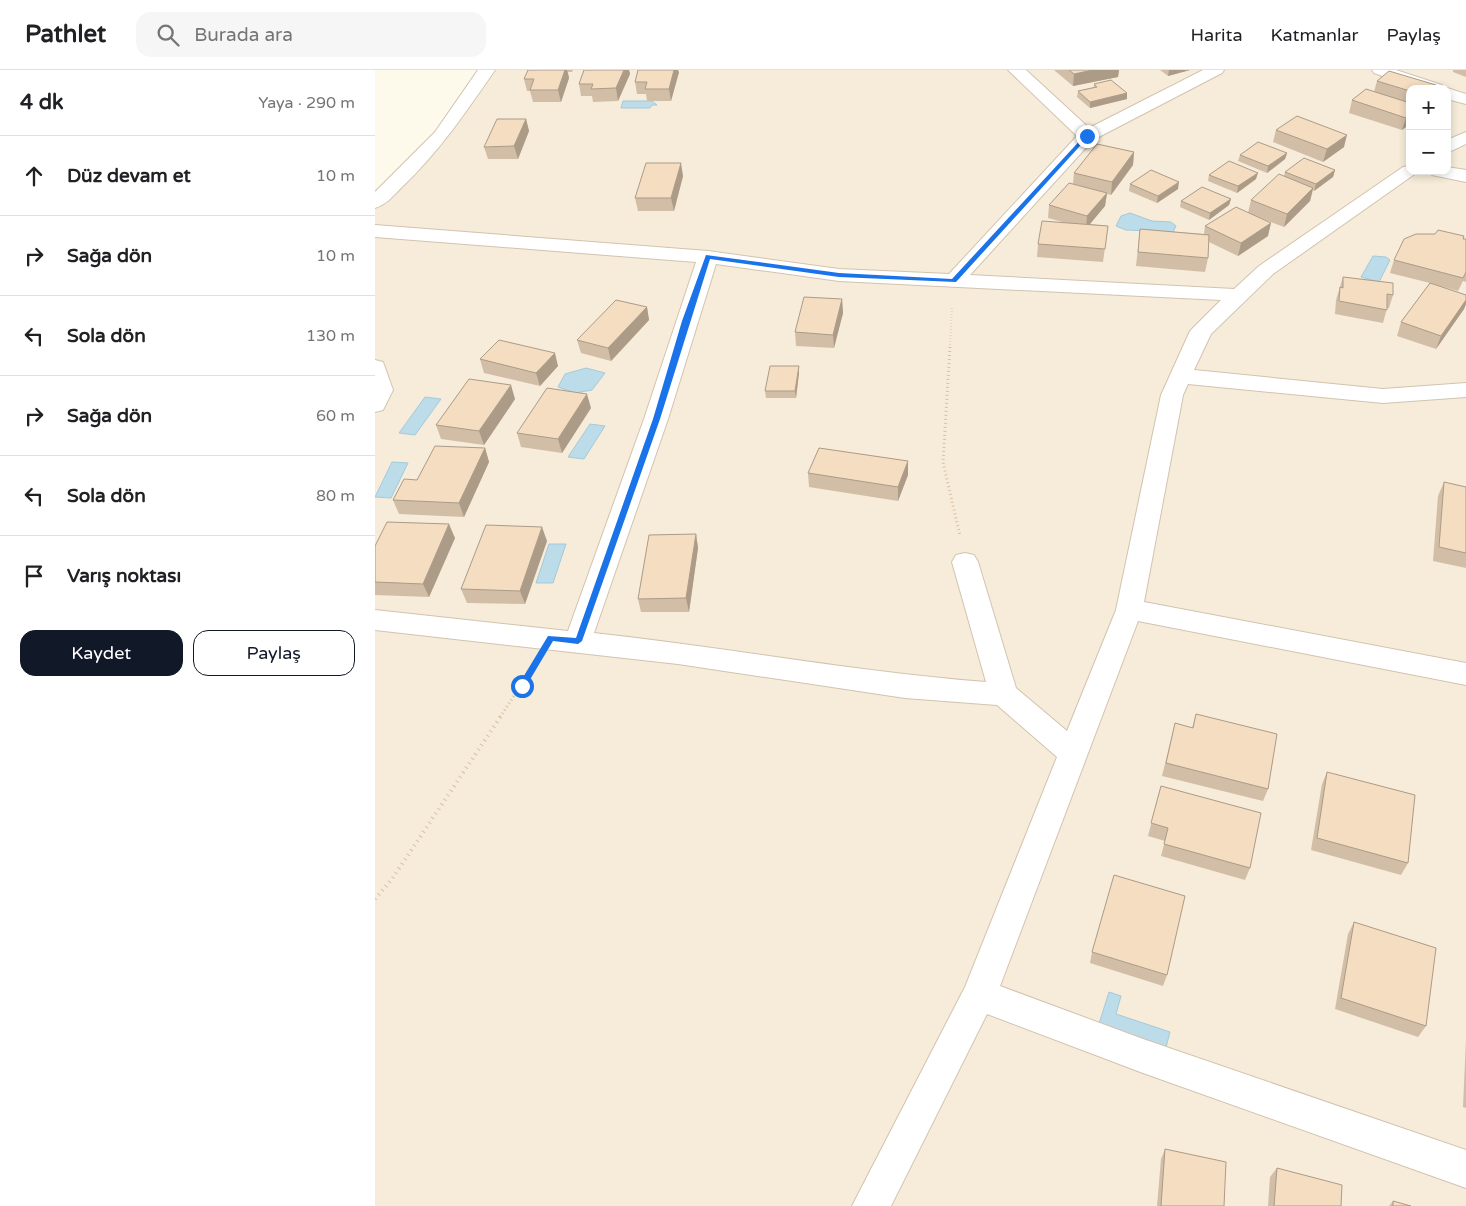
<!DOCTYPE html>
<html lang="tr">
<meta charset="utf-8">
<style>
body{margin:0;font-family:"Varela Round",sans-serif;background:#f6f6f6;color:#202124}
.controls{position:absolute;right:15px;top:15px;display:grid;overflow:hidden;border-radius:10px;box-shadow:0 2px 8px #0003}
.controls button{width:45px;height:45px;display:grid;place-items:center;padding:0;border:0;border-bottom:1px solid #e0e0e0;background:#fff;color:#202124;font:25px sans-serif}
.stop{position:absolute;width:15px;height:15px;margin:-11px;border:4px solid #1a73e8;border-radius:50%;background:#fff}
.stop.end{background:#1a73e8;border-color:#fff;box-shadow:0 1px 5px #0008}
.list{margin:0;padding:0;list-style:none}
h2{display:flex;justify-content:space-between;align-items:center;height:65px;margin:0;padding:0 20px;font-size:21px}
h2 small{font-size:16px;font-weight:400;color:#757577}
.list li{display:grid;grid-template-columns:32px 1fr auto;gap:15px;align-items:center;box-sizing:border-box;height:80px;padding:0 20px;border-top:1px solid #e0e0e0}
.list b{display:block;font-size:19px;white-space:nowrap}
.list em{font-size:16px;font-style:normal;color:#757577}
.actions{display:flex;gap:10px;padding:15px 20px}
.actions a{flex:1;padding:11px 0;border:1px solid #111827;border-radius:15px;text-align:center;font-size:18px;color:#111827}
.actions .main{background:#111827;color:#fff}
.icon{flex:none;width:28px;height:28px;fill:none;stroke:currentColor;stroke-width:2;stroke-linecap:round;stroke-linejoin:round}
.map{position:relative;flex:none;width:1091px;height:1136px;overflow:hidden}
header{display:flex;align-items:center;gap:30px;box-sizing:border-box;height:70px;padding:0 25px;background:#fff;border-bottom:1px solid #e0e0e0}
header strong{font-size:24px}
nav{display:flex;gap:28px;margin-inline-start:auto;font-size:18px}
.search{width:350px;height:45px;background:#f6f6f6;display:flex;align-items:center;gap:12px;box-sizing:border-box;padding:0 18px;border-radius:15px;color:#757577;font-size:19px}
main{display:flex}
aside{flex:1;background:#fff}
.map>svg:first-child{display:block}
.residential{fill:#f6ecd9;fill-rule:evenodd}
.water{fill:#bddce9;stroke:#a3cadb}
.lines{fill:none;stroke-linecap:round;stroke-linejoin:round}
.minor-casing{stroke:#d2c3af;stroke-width:2}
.path-far2{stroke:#dac0a3;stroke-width:2;stroke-dasharray:0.5 2.5;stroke-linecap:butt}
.path-far1{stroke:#dac0a3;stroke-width:3;stroke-dasharray:1 3;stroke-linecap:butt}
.path{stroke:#dac0a3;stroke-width:4;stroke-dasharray:1 4.5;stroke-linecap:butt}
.minor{fill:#fff;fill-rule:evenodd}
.wall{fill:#d2bea6}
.shaded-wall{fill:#ab9b87}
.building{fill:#f4ddc1;stroke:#ab9b87}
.route{fill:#1a73e8}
</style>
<header>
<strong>Pathlet</strong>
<div class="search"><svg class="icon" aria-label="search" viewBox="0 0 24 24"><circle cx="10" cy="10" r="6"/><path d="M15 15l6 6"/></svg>Burada ara</div>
<nav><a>Harita</a><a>Katmanlar</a><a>Paylaş</a></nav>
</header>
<main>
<aside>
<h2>4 dk<small>Yaya · 290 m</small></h2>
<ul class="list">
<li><svg class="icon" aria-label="ahead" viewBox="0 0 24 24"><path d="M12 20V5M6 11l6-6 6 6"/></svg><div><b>Düz devam et</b></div><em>10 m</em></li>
<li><svg class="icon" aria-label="right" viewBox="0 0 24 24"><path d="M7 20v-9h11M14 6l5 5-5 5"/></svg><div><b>Sağa dön</b></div><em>10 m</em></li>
<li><svg class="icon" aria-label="left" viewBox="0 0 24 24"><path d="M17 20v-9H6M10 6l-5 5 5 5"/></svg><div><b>Sola dön</b></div><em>130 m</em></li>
<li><svg class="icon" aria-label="right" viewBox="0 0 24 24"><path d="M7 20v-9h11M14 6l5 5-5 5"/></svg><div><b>Sağa dön</b></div><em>60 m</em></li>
<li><svg class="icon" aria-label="left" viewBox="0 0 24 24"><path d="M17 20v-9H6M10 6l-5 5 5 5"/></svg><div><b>Sola dön</b></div><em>80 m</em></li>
<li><svg class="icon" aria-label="arrive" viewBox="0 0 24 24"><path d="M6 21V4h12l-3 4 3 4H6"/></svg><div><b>Varış noktası</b></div></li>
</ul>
<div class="actions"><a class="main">Kaydet</a><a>Paylaş</a></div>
</aside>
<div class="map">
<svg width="1091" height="1136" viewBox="0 0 1091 1136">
<rect width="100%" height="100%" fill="#fdf9eb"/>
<path class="residential" d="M117 0H1091V1136H0V128ZM1035 19H1072V101H1035Z"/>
<g class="water">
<path d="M248 31H277L282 35H277L275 38H246Z"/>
<path d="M755 143 777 151 796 152 801 156 798 162 751 160 741 156 746 146Z"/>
<path d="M998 186 1011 187 1015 190 1004 212 986 207Z"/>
<path d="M211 298 230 303 217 320 200 323 183 317 190 304Z"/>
<path d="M50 327 66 329 40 365 24 363Z"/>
<path d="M215 354 230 356 209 389 193 387Z"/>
<path d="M17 392 33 393 16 428 0 427Z"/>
<path d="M174 474H191L178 513H161Z"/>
<path d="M734 922 746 926 741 944 795 962 790 981 723 957Z"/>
</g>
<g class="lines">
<defs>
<g id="minor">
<path d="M103 0H120C91 42 64 82 27 117 19 125 11 135 0 138V122L60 62Z"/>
<path d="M633 0H651L714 58 828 0H849L847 3 718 70 595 205 859 219 884 196 1028 97 1035 96V101H1044L898 204 836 264 819 300 1008 319 1091 313V327L1008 333 813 314 808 325 769 532 1091 593V615L763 551 625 916 768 969 1091 1080V1118L768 1003 612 944 516 1136H477L590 917 682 687 622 635 530 628 303 594 0 560V540L193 561 269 349 321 192 0 167V155L333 181 464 199 574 204 702 66ZM341 194 464 211 846 230 815 261 786 325 741 540 692 661 641 618 603 492 599 485 590 483 581 485 577 492 611 612C480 602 350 577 219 563L293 349Z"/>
<path d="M997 0H1021L1067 15 1069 19 1072 18 1091 24V34L1072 29V19H1044L999 3Z"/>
<path d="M1091 62V74L1072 83V70Z"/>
<path d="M1072 97 1091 100V112L1057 105 1055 101H1072Z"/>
<path d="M0 290 8 292 18 320 8 340 0 342Z"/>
</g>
</defs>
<use href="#minor" class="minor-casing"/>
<path class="path-far2" d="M575 278 577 237"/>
<g class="path-far1">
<path d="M575 277 568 392 585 466"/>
<path d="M125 647 159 596"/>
</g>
<path class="path" d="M0 829 17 809 126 646"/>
<use href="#minor" class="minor"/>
</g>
<g class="wall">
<path d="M153 0H198L197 2H193L194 8 186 32H158L155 21H152L149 9Z"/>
<path d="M209 0H254L255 4 243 31 218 32 217 26H206L204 14Z"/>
<path d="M679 0H744L743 7 698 16Z"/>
<path d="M785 0H815L793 6Z"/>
<path d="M1078 0H1091V7L1078 2Z"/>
<path d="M304 2 296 31H272L271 24H262L260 12Z"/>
<path d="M1002 11 1035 19V54L1027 60 974 43 977 30 999 22Z"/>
<path d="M719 14 752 29 715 38 702 27 703 21 719 17Z"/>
<path d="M151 49 154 61 143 89H113L109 77Z"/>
<path d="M901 60 969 77 948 92 898 72Z"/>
<path d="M759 82 758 95 736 125 732 124 730 136 714 154 733 156 728 192 662 187 663 174 691 153 673 148 674 135 698 114 699 103Z"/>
<path d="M912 83 910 89 892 103 863 91 865 85Z"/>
<path d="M960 100 958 107 939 121 938 120 935 131 909 157 875 144 893 166 863 186 834 172 833 188 830 202 761 196 765 159 829 164 830 156 873 143 876 130 909 106 910 102Z"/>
<path d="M834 105 881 109 862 123 833 111Z"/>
<path d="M308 106 299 141H263L260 128Z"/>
<path d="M755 114 803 119 782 133 754 121Z"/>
<path d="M856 129 854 135 834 150 805 137 806 131Z"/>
<path d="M1088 169H1091V212L1088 211 1083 221 1061 215 1091 225V234L1089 239 1061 279 1022 266 1026 252 1055 213 1015 203 1019 190Z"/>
<path d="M968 207 1018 225 1014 238H1012L1008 253 960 244 961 230Z"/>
<path d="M467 229 468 243 459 278 421 276 420 262Z"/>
<path d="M272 237 274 250 236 291 206 283 202 270Z"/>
<path d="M105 289 183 296 165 316 109 303Z"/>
<path d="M424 296V303L421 328H391L390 321Z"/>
<path d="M140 329 109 375 66 369 61 355Z"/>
<path d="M216 338 187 383 146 377 142 363Z"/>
<path d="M110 378 114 392 89 447 24 444 18 430 42 410Z"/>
<path d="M433 403 533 405 523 431 434 417Z"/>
<path d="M1069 412 1091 417V498L1058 491 1063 426Z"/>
<path d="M321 464 323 478 314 542H266L263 529Z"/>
<path d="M80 468 54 527 0 525V476Z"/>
<path d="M172 471 150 534 92 533 86 519Z"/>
<path d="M821 644 893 719 888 731 787 706 800 653 817 658Z"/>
<path d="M952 702 1033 793 1026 805 936 780 947 714Z"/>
<path d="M786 716 875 798 870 810 786 786 790 771 773 766Z"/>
<path d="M979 852 1051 956 1043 967 960 939 973 864Z"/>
<path d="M717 882 792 905 788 916 715 893Z"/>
<path d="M1091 969V1038L1088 1037Z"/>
<path d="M790 1079 849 1136H782L786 1089Z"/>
<path d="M902 1098 966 1136H893L895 1107Z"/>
<path d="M1018 1131 1036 1136H1014Z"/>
</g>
<g class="shaded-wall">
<path d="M190 0H192L194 8 186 32 183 20Z"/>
<path d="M249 0H254L255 4 243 31 241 18Z"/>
<path d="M299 0H303L304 2 296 31 294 19Z"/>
<path d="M718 0H744L743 7 698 16 699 4Z"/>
<path d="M794 0H815L793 6Z"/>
<path d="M752 23V29L715 38V32Z"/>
<path d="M1035 45V54L1027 60 1031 48Z"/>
<path d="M151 49 154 61 143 89 139 76Z"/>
<path d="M972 65 969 77 948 92 952 79Z"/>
<path d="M759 82 758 95 736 125 737 112Z"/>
<path d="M912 83 910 89 892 103 893 96Z"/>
<path d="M306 93 308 106 299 141 296 128Z"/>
<path d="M960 100 958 107 939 121 941 114Z"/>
<path d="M883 103 881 109 862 123 863 116Z"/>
<path d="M804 112 803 119 782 133 783 126Z"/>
<path d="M938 118 935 131 909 157 912 144Z"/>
<path d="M732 123 730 136 711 159 712 146Z"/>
<path d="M856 129 854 135 834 150 835 143Z"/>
<path d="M896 153 893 166 863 186 866 173Z"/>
<path d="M467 229 468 243 459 278 458 265Z"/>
<path d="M1091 230V234L1089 239 1061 279 1066 266Z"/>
<path d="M272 237 274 250 236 291 233 278Z"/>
<path d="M180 283 183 296 165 316 161 303Z"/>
<path d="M424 296V303L421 328 420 321Z"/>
<path d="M136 315 140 329 109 375 104 361Z"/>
<path d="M212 324 216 338 187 383 183 369Z"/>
<path d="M110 378 114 392 89 447 84 433Z"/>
<path d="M533 391V405L523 431V417Z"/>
<path d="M74 454 80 468 54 527 48 514Z"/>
<path d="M167 457 172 471 150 534 145 521Z"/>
<path d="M321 464 323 478 314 542 311 528Z"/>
</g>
<g class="building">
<path d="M153 0H190L183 20H155L159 9H149Z"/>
<path d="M209 0H249L241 18 216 19 218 14H204Z"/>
<path d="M263 0H299L294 19H270L272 12H260Z"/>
<path d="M694 0H718L699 4Z"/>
<path d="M1014 1 1061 15 1057 19H1035V21L1002 11Z"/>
<path d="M736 10 752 23 715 32 703 21 722 17 719 14Z"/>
<path d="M991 19 1035 33V45L1031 48 977 30Z"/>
<path d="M922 46 972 65 952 79 901 60Z"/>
<path d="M122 49H151L139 76 109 77Z"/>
<path d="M883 72 912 83 893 96 865 85Z"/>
<path d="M722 74 759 82 737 112 699 103Z"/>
<path d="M929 88 960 100 941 114 910 102Z"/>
<path d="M854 91 883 103 863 116 834 105Z"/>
<path d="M271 93H306L296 128H260Z"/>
<path d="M776 100 804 112 783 126 755 114Z"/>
<path d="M904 104 938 118 912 144 876 130Z"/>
<path d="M694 113 732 123 712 146 674 135Z"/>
<path d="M827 117 856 129 835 143 806 131Z"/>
<path d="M861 137 896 153 866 173 830 156Z"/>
<path d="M667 151 733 156 730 179 663 174Z"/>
<path d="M765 159 834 165 833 188 763 182Z"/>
<path d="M1063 160 1089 166 1088 169H1091V202L1088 208 1019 190 1029 169 1041 164H1060Z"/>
<path d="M968 207 1018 213V225L1012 224V240L964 231 965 217 968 218Z"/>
<path d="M1055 213 1091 225V230L1066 266 1026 252Z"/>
<path d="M429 227 467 229 458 265 420 262Z"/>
<path d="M241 230 272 237 233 278 202 270Z"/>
<path d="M124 270 180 283 161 303 105 289Z"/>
<path d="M395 296H424L420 321H390Z"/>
<path d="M94 309 136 315 104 361 61 355Z"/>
<path d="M172 318 212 324 183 369 142 363Z"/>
<path d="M60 376 110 378 84 433 18 430 29 409 42 410Z"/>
<path d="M444 378 533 391 523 417 433 403Z"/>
<path d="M1069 412 1091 417V483L1064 477Z"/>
<path d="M12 452 74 454 48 514 0 512V476Z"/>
<path d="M111 455 167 457 145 521 86 519Z"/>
<path d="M321 464 311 528 263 529 274 465Z"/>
<path d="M821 644 902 664 893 719 791 693 800 653 818 658Z"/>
<path d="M952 702 1040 725 1033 793 942 768Z"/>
<path d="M786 716 886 743 875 798 789 774 793 758 776 753Z"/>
<path d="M739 805 810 826 792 905 717 882Z"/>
<path d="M979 852 1061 878 1051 956 966 928Z"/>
<path d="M790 1079 851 1092 849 1136H786Z"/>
<path d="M902 1098 967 1115 966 1136H899Z"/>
<path d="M1018 1131 1036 1136H1018Z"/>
</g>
<path class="route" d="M710 65 714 66 581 212 464 207 335 189 285 349 207 571 203 574 178 571 150 618H144V614L173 566 201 568 278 349 307 251 331 185 464 203 577 209Z"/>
</svg>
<div class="controls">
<button>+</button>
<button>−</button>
</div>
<div class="stop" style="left:147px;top:616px"></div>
<div class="stop end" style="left:712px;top:66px"></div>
</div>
</main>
